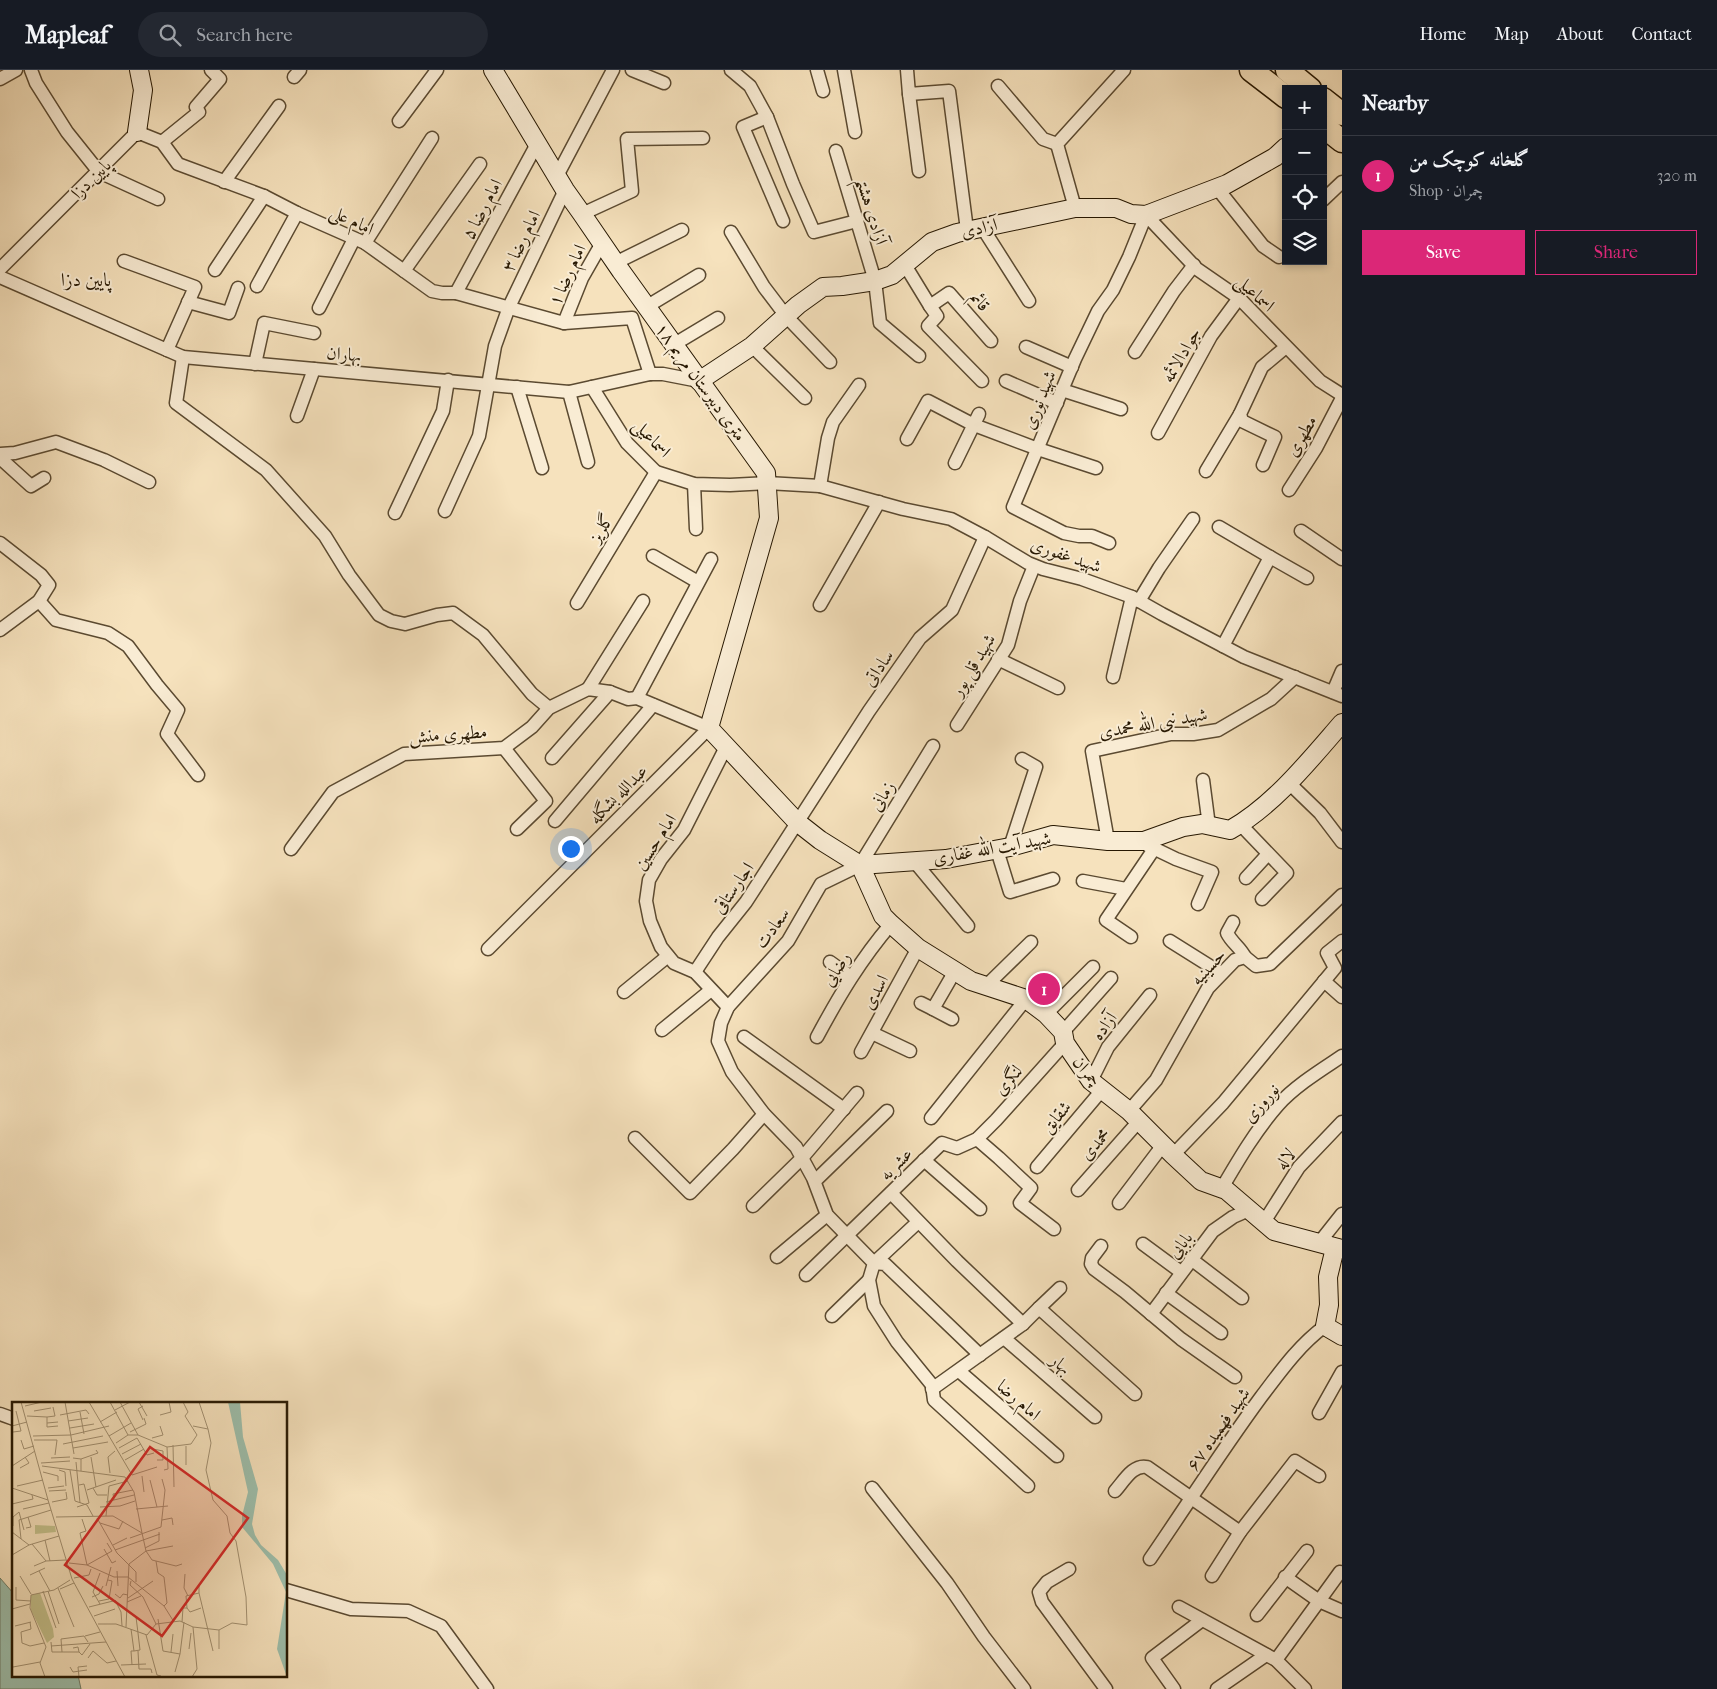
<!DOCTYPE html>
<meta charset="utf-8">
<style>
body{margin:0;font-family:"IM FELL French Canon",Amiri,serif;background:#242831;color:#f1f3f6}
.controls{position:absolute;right:15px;top:15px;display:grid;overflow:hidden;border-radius:0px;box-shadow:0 2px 8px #0003}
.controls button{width:45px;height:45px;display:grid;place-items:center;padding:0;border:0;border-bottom:1px solid #363941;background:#171b24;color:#f1f3f6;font:25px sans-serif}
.you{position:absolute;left:570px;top:778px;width:18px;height:18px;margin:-12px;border:4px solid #fff;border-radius:50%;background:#1a73e8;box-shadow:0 0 0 8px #1a73e833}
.badge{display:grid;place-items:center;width:32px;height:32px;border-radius:50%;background:#db2777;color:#fff;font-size:16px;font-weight:700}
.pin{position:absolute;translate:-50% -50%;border:2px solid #fff;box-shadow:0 1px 5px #0006}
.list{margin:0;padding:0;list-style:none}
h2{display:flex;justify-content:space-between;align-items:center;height:65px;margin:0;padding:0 20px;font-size:21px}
h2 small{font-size:16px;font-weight:400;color:#9ea1a6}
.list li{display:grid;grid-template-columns:32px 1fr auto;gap:15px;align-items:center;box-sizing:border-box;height:80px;padding:0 20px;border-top:1px solid #363941}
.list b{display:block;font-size:19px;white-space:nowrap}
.list p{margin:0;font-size:16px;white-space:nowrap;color:#9ea1a6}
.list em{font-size:16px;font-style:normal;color:#9ea1a6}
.actions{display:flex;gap:10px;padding:15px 20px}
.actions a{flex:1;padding:11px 0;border:1px solid #db2777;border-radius:0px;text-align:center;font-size:18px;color:#db2777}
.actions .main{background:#db2777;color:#fff}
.icon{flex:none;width:28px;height:28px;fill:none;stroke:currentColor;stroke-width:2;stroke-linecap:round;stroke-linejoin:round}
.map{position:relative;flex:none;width:1342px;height:1619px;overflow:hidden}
header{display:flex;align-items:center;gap:30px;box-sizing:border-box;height:70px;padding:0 25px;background:#171b24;border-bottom:1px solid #363941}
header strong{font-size:24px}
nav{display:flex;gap:28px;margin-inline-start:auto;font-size:18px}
.search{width:350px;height:45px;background:#242831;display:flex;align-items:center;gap:12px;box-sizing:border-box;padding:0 18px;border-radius:28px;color:#9ea1a6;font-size:19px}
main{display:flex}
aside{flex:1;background:#171b24}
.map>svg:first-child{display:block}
.water{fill:#9dbfac;stroke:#6e7c68}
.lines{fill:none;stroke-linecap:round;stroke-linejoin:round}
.street-casing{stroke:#5b4a31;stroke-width:15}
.secondary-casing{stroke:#271802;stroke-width:20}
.highway-casing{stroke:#271802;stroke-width:25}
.street{stroke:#f9ecd4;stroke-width:12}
.secondary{stroke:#f9ecd4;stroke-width:18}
.highway{stroke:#f6e2bd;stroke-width:22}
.labels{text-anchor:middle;stroke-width:4;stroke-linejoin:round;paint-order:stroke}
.street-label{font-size:18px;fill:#271802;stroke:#f9ecd4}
.neighbourhood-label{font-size:19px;fill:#271802;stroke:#f9ecd4}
.inset-road{fill:none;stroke:#a39172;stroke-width:1}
.view{fill:#d62828;fill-opacity:0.15;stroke:#d62828;stroke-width:2.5}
.inset-edge{fill:none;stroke:#271802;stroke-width:2.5}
</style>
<header>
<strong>Mapleaf</strong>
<div class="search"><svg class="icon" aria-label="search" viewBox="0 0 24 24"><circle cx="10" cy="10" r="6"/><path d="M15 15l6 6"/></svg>Search here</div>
<nav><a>Home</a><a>Map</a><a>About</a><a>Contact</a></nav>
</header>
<main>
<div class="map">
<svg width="1342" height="1619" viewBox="0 0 1342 1619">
<rect width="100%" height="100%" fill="#f6e2bd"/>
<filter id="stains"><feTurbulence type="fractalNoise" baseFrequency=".004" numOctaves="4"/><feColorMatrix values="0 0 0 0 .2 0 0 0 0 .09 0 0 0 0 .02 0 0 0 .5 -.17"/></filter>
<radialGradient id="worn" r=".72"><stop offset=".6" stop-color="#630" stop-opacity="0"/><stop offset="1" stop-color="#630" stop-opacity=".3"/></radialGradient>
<path class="water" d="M0 1508 14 1524V1605H78L81 1619H0Z"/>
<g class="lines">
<defs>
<g id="street">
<path d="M31 0 36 13 67 62 99 102 158 129"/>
<path d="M632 0 664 13"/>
<path d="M731 0 750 16 767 47 793 114 814 162 857 151"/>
<path d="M817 0 823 21"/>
<path d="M844 0 855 62"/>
<path d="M907 0 909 24 949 21 967 160"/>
<path d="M294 7 300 0"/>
<path d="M0 9 16 0"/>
<path d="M998 16 1043 69 1057 74"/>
<path d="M909 24 919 101"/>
<path d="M767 47 743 57 783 151"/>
<path d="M399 51 437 0"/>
<path d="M162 72 199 42 196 37 220 9 211 0"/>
<path d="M836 81 875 211 880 253 919 286"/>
<path d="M557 106 613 0"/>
<path d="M224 112 279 36"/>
<path d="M1217 118 1263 176 1279 187"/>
<path d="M1323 130 1342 112"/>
<path d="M1075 138 1057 74 1124 0"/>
<path d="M582 144 632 121 627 69 703 68"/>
<path d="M982 157 1029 231"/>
<path d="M731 162 764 217 786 246 830 292"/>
<path d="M365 173 432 68"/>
<path d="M124 191 195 217 167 280"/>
<path d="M615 193 682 160"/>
<path d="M905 195 930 236 949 223 991 271"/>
<path d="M0 199 137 62 162 72 178 94 264 126 297 143 365 173 432 221 442 223H456L564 253 632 248 650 304"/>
<path d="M215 200 264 126"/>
<path d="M404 201 480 94"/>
<path d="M0 207 183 287 569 322 650 304H663L699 311"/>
<path d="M257 216 297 143"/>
<path d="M456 223 538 72"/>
<path d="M188 232 229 243 238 218"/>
<path d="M930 236 937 246 928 256 982 311"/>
<path d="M646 237 699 205"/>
<path d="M319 238 354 169"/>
<path d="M564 253 582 208 602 173"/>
<path d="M673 275 718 248"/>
<path d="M752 276 805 328"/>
<path d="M1026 277 1072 297"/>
<path d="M1135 282 1174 221 1194 195"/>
<path d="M183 287 176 333 266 400 325 466 349 505 379 545 391 551 405 554 437 545 453 543 483 565 532 624 549 638"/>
<path d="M255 294 264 253 314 263"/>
<path d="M1006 311 1057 333"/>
<path d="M517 317 542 398"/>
<path d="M592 317 627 373 656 402 694 414 730 415 767 413 820 416 903 439 951 449 985 467 1028 493 1043 499 1082 509 1132 527 1162 544 1244 587 1342 626"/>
<path d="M1062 320 1121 339"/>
<path d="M569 322 588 392"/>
<path d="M297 346 314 299"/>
<path d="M1158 363 1211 266 1239 228"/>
<path d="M907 369 928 331 974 355 1038 379 1096 398"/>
<path d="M0 384 15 383 56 372 104 390 149 412"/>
<path d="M0 388 31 416 44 408"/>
<path d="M955 393 979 344"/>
<path d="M1263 395 1275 367 1242 351 1240 344 1262 297 1286 277"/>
<path d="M1206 401 1240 344"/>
<path d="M694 414 696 459"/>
<path d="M820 416 828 368 833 352 859 315"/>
<path d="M1289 420 1316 378 1342 328"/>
<path d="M445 441 479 366 495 276 509 237 565 120"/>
<path d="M395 443 443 341 448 310"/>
<path d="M1219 457 1270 487 1223 576"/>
<path d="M1301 461 1342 489"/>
<path d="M0 473 41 505 49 515 39 531 0 560"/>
<path d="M1109 473 1092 466H1079L1064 463 1013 437 1075 289 1098 241 1113 220 1129 187 1146 145 1197 199 1239 228 1320 311 1342 325"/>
<path d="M653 486 698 512"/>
<path d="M1270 487 1307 508"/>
<path d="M39 531 56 550 108 563 128 576 157 615 178 640 167 664 198 705"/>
<path d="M1139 531 1159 498 1193 449"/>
<path d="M577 533 656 402"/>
<path d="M820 535 879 432"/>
<path d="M998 589 1058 618"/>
<path d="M1113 607 1132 527"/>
<path d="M588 619 643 531"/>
<path d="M1333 622 1342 601"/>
<path d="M637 628 711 489"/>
<path d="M957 655 1008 575 1020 531 1034 496"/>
<path d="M933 676 860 795 821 814 788 871 728 937 721 953 718 971 732 1002 764 1044 796 1077 813 1108 827 1145 874 1193 869 1210 874 1236 897 1272 932 1315 934 1330 1028 1416"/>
<path d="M726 677 684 760 661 789 649 810 646 831 650 851 661 877 674 893 695 902 728 937"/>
<path d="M504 678 546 731 517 759"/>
<path d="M552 688 610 622"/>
<path d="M1203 710 1209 756"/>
<path d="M1289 713 1320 743 1342 772"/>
<path d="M555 751 653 635"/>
<path d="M1240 754 1287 803 1262 829"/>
<path d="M1108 771 1092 681 1171 664H1193L1218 660 1271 629 1295 607"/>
<path d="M1147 775 1176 789 1212 802 1198 834"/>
<path d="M1010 777 1036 697 1022 689"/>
<path d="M291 779 333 722 404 684 504 678 532 657 549 638 588 619 610 622 628 629 637 628 709 658 488 879"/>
<path d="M997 780 1010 822 1053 809"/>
<path d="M914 791 968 856"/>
<path d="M1246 808 1268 784"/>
<path d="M1083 811 1126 819"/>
<path d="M1233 852 1227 863C1232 873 1240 877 1245 887"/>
<path d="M1131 867 1106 850 1154 779"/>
<path d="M1170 871 1221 903"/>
<path d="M830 892 851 907"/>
<path d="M695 902 718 867 746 832 869 641 920 568 952 540 985 467"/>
<path d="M1324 911 1342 927"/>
<path d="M986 916 1031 872"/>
<path d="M624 922 668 886"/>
<path d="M921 933 933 939"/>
<path d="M1046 944 1093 897"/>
<path d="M952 949 933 939 955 901"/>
<path d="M662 960 711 920"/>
<path d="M1063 962 1111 908"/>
<path d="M872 963 910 981"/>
<path d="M744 967 844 1039"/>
<path d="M817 967C839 926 861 889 891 854"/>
<path d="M861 982 918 878"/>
<path d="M1091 1011 1108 977 1150 925"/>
<path d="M1129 1041 1156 1010 1208 918 1235 890 1245 887 1256 896 1270 894 1342 825"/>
<path d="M931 1048 1026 929"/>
<path d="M635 1068 690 1123 733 1079 764 1044"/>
<path d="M977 1069 999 1088 1031 1118 1020 1133 1054 1159"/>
<path d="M1173 1085 1223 1033 1335 898 1327 883 1342 871"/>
<path d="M924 1090 980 1139"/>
<path d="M1037 1097 1102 1020"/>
<path d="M815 1111 887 1041"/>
<path d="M1222 1118C1239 1089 1256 1060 1278 1035 1295 1016 1321 1000 1342 986"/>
<path d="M1078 1120 1139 1051"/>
<path d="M891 1123 957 1191 1023 1254"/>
<path d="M1119 1133 1163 1075"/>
<path d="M753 1136 802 1088 857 1023"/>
<path d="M1264 1152 1299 1097 1342 1052"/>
<path d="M1319 1173 1342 1144"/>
<path d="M1143 1174 1181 1202"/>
<path d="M1101 1176 1092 1188 1091 1194 1094 1199 1125 1222 1181 1269 1235 1307"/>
<path d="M777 1187 827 1145"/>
<path d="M1191 1189 1242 1228"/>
<path d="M874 1193 885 1194 980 1285"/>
<path d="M874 1193 918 1152"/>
<path d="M806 1205 942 1073 957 1078 977 1069 996 1050 1065 973"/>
<path d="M1166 1223 1221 1263"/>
<path d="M1039 1238 1060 1218"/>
<path d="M1151 1244 1213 1161 1233 1147 1249 1140"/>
<path d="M832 1246 869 1210"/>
<path d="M1004 1268 1095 1347"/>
<path d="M959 1301 1057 1386"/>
<path d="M932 1319 1023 1254 1039 1238 1135 1324"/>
<path d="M1319 1343 1342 1302"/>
<path d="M0 1344 14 1349"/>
<path d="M872 1418 947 1513 984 1567 1024 1619"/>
<path d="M1115 1421C1124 1411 1133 1394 1147 1397L1240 1462"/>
<path d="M1150 1489C1187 1435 1222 1380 1261 1327 1280 1302 1299 1275 1325 1256"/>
<path d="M1069 1499 1047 1512 1039 1522 1042 1532 1106 1619"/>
<path d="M1212 1506 1240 1462 1295 1391 1319 1406"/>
<path d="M1285 1507 1319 1531 1340 1502"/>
<path d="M286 1520 351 1539 408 1541 441 1556 487 1619"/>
<path d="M1179 1537 1276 1590 1305 1619"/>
<path d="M1257 1545 1307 1481"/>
<path d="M1276 1590 1319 1531 1342 1541"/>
<path d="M1174 1619 1152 1588 1202 1550"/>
<path d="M1217 1619 1266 1585"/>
</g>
<g id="secondary">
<path d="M493 0 565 120 582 144 621 201 766 403 769 448 709 658 797 752 820 770 860 795 946 789 1010 777 1053 765 1108 771H1144L1183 757 1202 754 1230 760C1274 735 1309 691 1342 653"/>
<path d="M137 62 143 20 139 0"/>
<path d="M699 311 752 276 798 235 823 217 842 216 875 211 892 205 932 172 957 163 1075 138H1116L1131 144 1146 145 1227 114 1275 87 1286 77"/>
<path d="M860 795 883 846 891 854 918 878 971 911 1026 929 1046 944 1063 962 1065 973 1091 1011 1129 1041 1173 1085 1201 1111 1226 1120 1274 1161 1342 1179"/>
<path d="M1335 1178 1328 1207 1329 1235 1325 1256 1342 1266"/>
</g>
<g id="highway">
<path d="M1251 0 1286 27"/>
<path d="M1287 0 1310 19"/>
<path d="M1323 29 1342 44"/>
<path d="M1323 56 1342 71"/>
</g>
</defs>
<use href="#street" class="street-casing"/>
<use href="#secondary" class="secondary-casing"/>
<use href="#highway" class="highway-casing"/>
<use href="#street" class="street"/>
<use href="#secondary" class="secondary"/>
<use href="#highway" class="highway"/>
</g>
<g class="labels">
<g class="street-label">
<text transform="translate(91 109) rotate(-45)" y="6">پایین دزا</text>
<text transform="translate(482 139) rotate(-62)" y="6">امام رضا ۵</text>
<text transform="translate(872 141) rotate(73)" y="6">آزادی هشتم</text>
<text transform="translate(352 150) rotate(25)" y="6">امام علی</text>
<text transform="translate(979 158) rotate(-13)" y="6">آزادی</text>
<text transform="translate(521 171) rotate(-64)" y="6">امام رضا ۳</text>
<text transform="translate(567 205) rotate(-65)" y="6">امام رضا ۱</text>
<text transform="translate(1255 223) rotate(42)" y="6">اسماعیلی</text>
<text transform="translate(980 231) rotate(50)" y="6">قائم</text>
<text transform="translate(344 284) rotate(5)" y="6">بهاران</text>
<text transform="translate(1181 285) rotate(-60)" y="6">جوادالائمه</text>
<text transform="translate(701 312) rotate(54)" y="6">۱۸ متری دبیرستان مریم</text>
<text transform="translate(1039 330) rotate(-68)" y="6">شهید نوری</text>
<text transform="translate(1301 366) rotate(-60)" y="6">مطهری</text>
<text transform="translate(652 368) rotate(46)" y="6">اسماعیلی</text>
<text transform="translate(601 458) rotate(-59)" y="6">گلریز</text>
<text transform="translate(1066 485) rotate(19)" y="6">شهید غفوری</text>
<text transform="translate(973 595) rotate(-59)" y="6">شهید قلی پور</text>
<text transform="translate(878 598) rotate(-55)" y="6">ساداتی</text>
<text transform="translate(1153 653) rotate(-10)" y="6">شهید نبی الله محمدی</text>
<text transform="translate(448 664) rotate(-4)" y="6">مطهری منش</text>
<text transform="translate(618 724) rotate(-45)" y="6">عبدالله بشگله</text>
<text transform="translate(882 726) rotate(-58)" y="6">زمانی</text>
<text transform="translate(655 772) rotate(-57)" y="6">امام حسین</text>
<text transform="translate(992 778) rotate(-10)" y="6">شهید آیت الله غفاری</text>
<text transform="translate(733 818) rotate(-55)" y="6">اجارستاقی</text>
<text transform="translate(772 858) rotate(-54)" y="6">سعادت</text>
<text transform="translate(1208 897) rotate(-47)" y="6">حسینیه</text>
<text transform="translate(836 899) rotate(-57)" y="6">رضایی</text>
<text transform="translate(875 922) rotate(-62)" y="6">اسدی</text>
<text transform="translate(1104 956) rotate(-54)" y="6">آزاده</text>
<text transform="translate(1087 1001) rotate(50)" y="6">چمران</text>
<text transform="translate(1008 1010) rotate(-49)" y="6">لنگری</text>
<text transform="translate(1261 1033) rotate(-49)" y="6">نوروزی</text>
<text transform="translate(1056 1047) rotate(-50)" y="6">شقایق</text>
<text transform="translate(1095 1074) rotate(-48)" y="6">محمدی</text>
<text transform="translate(1285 1089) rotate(-52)" y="6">لاله</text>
<text transform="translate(896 1094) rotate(-45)" y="6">عشریه</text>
<text transform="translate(1180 1175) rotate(-52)" y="6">بابایی</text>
<text transform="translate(1061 1294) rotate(41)" y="6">بهار</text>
<text transform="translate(1019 1330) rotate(41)" y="6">امام رضا</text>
<text transform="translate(1218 1359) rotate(-55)" y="6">شهید فهمیده ۶۷</text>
</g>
<g class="neighbourhood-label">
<text x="86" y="216">پایین دزا</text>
</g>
</g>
<g transform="translate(12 1332)">
<rect width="275" height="275" fill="#f6e2bd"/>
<path d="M23 123 43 124 44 130 23 132ZM28 191 41 227 42 235 35 241 19 208V193Z" fill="#c4c18c"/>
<path d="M216 0H228L231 35 246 87 240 122 243 133 249 143 266 158 275 173V275L265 247 274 190 261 162 230 125V114L236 90Z" fill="#9dbfac"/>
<path class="inset-road" d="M9 0 36 98M53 0 62 52M77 0 120 73M98 0 116 33M108 0 126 33M127 0 135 14M13 4 30 0M103 8 118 0M22 9 39 6M68 10 72 32M48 13 74 8 77 12M148 13 159 10 157 0M15 14 35 15V21L46 20M35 15 43 14 41 5M131 18 126 7 131 4M56 19 76 16M88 20 105 10M35 21V25L46 24M0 24 15 20M181 24 196 27 187 0M58 26 82 22M1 30 9 29 4 9M118 30 134 22 132 16M21 34 59 33 97 24M97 34 119 21M140 36 151 33 148 24M9 38 12 47 22 44M22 38H45L43 53M104 41 116 33H126L155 45 179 42 185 33 173 14 176 10 171 0M51 42 91 34M161 43 162 85M61 46 96 40M107 46 125 36 135 53 142 51M141 47 151 49V58H145M110 52 129 42M79 55 84 85M39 56 58 55M61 56 69 57V69M69 57 86 51 84 48M113 58 132 47M64 60 68 101M29 61 58 59M174 63V44M0 64 23 49M30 64 113 75 122 90 130 131M8 66 17 61 13 55M47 68 53 70 54 84M58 68 63 99 75 103 81 114M152 68 156 67 155 45M31 70 46 74V79M98 71 96 55 103 49M120 73 145 65M130 74 132 90M138 78 145 105M5 84 31 78M97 84 116 79M0 86 36 98 60 177 113 275M36 86 52 84M81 86 85 93H95M75 88 104 78M37 89 54 88M102 98 101 92 121 88M40 100 55 97 54 90M94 100 122 93M0 102 21 97 20 93M65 105 77 101 72 82 67 83M88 105 108 104 123 99M11 107 37 101M124 107 156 104M94 114 97 84M44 115 101 114 130 131 134 149 140 158 164 164 170 162M85 116 105 151 124 170V180M70 117 74 129 68 131 75 163 100 149 95 141M150 118 160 116 161 123M88 121 107 127 111 119M1 124V115L7 110 12 128M14 126 19 125 16 115M0 130 17 143 47 134M118 136 149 125 153 88 150 77M9 137 7 118 39 108M33 138 38 159M20 142 34 159M101 143 115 136M133 146 147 139V130M92 147 100 161 104 159M103 148 148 132M0 153 17 143M144 159 146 171 152 175 155 201 152 204M57 161 75 163 102 175H116L152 204 162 220M22 164 34 159 54 158M27 169 38 189M105 169 106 184M173 172 172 186 176 194M18 173 33 166M8 174 19 192M62 176 77 173 79 167M119 179 118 183 131 195 144 222M94 184 99 165M4 185V198L19 199M46 186 62 225M48 187 62 181M31 189 44 226M36 189 47 222M187 191 201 249M103 192 108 196 111 192 116 193M80 195 87 192 91 184M116 196 141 179M103 198 109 210 110 224M87 199 97 197 100 179 96 178M115 200 129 194M88 202 81 190 88 171M77 205 101 199M175 206 174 194 187 191V184M175 206 178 210 189 206M0 207 18 202M82 214 103 207M124 215 126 231M146 217 151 249 168 252 172 220M18 220 19 227 9 230 10 241 18 244 32 241M170 220 171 206H175M86 222H104L135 233 144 222 168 219 181 225 207 228 220 221 235 223 234 195 224 139 218 131 215 114 201 98 194 68 199 41 196 27M3 224 19 220M114 225 117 162 134 149 161 144M119 227 122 249M207 228V247M134 233 145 273 149 274M73 234 88 230M39 240 40 250H67L66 245 61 246M39 244 94 240M177 247 179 231M122 249 128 248 126 231M126 249 127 267H139L140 271M50 250 49 237 72 234 76 240M67 250 70 253 78 242M159 250 161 232M76 256 81 249 95 261 104 259M109 263 134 262M120 263 119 249H122M1 265 28 260M58 265 61 270 75 268M163 270 168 252M33 275 28 261 34 245 18 206 19 193 42 188 58 178M67 275 66 265 75 264M180 275 185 267 181 225"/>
<path class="view" d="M138 45 236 116 150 234 53 163Z"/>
<rect width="275" height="275" class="inset-edge"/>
</g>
<rect width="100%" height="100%" filter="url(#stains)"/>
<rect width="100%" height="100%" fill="url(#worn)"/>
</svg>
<div class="controls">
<button>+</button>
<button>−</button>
<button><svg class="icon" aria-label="locate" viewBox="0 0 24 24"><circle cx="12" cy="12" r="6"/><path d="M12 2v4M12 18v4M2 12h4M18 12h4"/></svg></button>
<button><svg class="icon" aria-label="layers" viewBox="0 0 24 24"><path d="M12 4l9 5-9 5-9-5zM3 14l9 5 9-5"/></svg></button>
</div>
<div class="you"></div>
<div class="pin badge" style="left:1044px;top:919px">1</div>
</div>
<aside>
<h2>Nearby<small></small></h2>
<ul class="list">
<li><span class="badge">1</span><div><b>گلخانه کوچک من</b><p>Shop · چمران</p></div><em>320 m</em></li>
</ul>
<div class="actions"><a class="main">Save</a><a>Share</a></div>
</aside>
</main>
